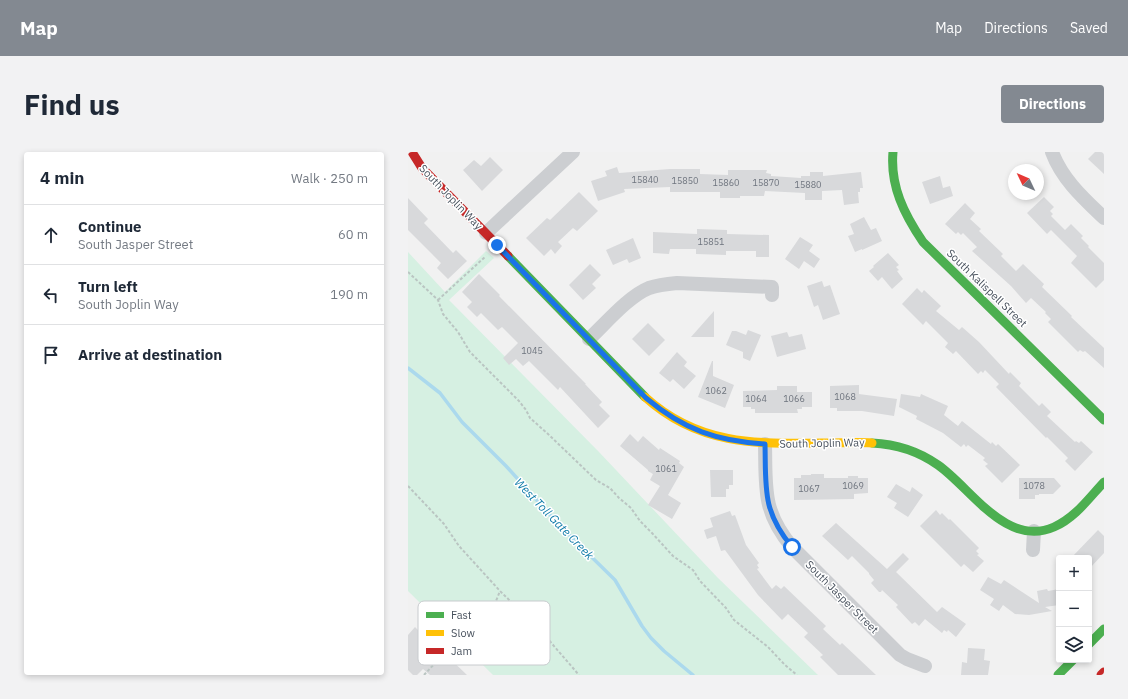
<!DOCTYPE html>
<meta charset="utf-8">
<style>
body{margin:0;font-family:"IBM Plex Sans",sans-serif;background:#f2f2f3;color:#1f2937}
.controls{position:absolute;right:12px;bottom:12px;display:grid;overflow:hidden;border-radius:4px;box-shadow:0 2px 6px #0003}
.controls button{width:36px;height:36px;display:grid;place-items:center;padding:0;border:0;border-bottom:1px solid #e0e1e3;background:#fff;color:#1f2937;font:20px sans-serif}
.compass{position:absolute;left:600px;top:12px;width:36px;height:36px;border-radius:50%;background:#fff;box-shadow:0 2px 6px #0003;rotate:314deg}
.stop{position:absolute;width:12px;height:12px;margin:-9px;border:3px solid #1a73e8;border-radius:50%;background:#fff}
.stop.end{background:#1a73e8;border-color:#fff;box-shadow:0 1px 4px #0008}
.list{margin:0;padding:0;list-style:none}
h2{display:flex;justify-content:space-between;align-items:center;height:52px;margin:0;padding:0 16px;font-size:17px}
h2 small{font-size:13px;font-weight:400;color:#747a83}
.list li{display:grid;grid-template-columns:26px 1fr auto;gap:12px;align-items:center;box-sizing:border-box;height:60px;padding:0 16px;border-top:1px solid #e0e1e3}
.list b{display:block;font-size:15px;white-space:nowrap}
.list p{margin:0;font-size:13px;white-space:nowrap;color:#747a83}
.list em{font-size:13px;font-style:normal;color:#747a83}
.icon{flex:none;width:22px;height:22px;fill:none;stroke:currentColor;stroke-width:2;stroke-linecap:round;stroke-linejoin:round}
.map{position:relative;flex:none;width:696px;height:523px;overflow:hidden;border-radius:4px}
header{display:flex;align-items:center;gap:24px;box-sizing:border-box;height:56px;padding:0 20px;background:#838991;color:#fff}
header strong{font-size:19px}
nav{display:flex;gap:22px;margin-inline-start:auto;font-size:14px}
.intro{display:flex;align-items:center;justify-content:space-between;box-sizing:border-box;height:96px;padding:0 24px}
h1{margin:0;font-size:28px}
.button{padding:10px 18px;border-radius:4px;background:#838991;color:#fff;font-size:14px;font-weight:700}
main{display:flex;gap:24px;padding:0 24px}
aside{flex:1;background:#fff;border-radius:4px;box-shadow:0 2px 6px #0003}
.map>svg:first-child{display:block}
.green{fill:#d6f0e2}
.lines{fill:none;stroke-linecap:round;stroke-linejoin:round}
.stream{stroke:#abd9ed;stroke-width:3.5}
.building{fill:#d8d9db}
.path{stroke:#bac5c2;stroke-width:2;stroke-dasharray:3 2;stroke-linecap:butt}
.street{stroke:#ccced1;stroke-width:14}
.fast{stroke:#4caf50;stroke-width:9}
.slow{stroke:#ffc107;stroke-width:9}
.jam{stroke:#c62828;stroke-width:9}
.route{stroke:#1a73e8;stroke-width:5}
.labels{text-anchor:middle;stroke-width:3;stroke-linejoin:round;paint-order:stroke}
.number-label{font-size:9px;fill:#6e747e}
.street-label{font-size:11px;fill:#48515d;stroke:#fff}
.water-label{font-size:12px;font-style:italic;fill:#0f7ba9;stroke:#fff}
.key{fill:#fff;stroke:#c8cbce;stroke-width:1}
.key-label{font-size:11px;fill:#48515d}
</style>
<header>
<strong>Map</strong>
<nav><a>Map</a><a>Directions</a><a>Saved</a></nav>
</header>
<div class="intro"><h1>Find us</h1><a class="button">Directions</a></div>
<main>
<aside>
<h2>4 min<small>Walk · 250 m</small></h2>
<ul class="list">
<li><svg class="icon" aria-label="ahead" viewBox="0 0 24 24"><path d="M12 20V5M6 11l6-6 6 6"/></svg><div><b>Continue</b><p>South Jasper Street</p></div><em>60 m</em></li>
<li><svg class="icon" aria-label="left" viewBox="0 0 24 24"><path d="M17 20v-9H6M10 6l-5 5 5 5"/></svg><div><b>Turn left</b><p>South Joplin Way</p></div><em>190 m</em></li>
<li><svg class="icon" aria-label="arrive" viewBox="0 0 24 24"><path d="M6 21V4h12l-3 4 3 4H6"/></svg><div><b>Arrive at destination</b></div></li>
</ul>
</aside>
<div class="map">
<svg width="696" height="523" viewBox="0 0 696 523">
<rect width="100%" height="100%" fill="#f1f1f1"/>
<path class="green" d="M78 99 86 106 41 148 191 300 310 426 410 523H85L0 439V100L37 140Z"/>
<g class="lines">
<path class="stream" d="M0 216 32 241 54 270 98 314 153 375 207 428 234 474 243 486 256 499 285 523"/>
</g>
<g class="building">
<path d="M687 0H696V22L680 7Z"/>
<path d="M82 5 95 18 74 39 55 18 66 8 73 14Z"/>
<path d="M209 15 211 21 262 17H292V22L320 23V18H359L358 21 363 22V24L393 26V24H402V20H415V24L453 20 455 36H452V40H450L451 51 436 53 434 38 414 39V48H397V41L357 39 356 44H332V46H312V40H262V35L216 37 217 40 190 49 183 29 199 24 197 19Z"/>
<path d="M532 24 535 36 542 34 545 44 522 52 514 30Z"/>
<path d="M171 40 190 59 169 79 165 76 150 90 154 94 147 102 143 97 136 104 118 86 139 66 142 68Z"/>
<path d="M636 45 646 55 642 59 645 62 643 64 657 78 663 72 675 84 673 86 681 94 680 95 696 111V128L688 136 663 111 669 104 643 78 639 82 619 61Z"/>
<path d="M0 46 20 67 16 71 45 101 48 98 59 109 40 127 29 116 33 111 0 78Z"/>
<path d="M557 51 567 61 562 67 573 77 571 79 595 102 593 104 608 119 615 112 636 132 634 135 664 164 663 165 696 196V216L677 199 675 200 672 198 670 200 640 170 643 167 637 161 638 160 623 146 618 151 603 134 564 99 569 95 555 81 553 83 550 80 548 82 537 72Z"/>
<path d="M456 65 463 78 468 76 474 89 454 98V97L447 100 440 84 446 82 442 72Z"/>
<path d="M289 77 319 78V82L361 83V105H348V99H318V103L288 102V97H262L261 102 245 101V80L289 82Z"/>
<path d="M392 85 405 93 401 99 412 107 406 116 396 109 391 117 377 107Z"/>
<path d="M225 86 233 106 221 111 219 107 205 113 198 98Z"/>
<path d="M480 101 491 113 488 115 491 118 489 119 495 127 484 137 474 125 470 129 461 119 466 115 465 114Z"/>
<path d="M182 112 193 123 184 132 188 136 175 148 161 133Z"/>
<path d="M71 122 92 143 91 144 178 232H177L194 250 191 253 202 264 190 276 152 235 150 238 121 209 115 214 108 207 101 213 95 206 110 191 94 175 90 178 73 161 69 165 59 155 64 150 54 140Z"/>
<path d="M414 129 416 135 422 133 432 162 415 168 410 153 406 155 399 134Z"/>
<path d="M509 136 514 141 516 138 533 154 528 159 551 178 554 175 571 190 601 222 602 220 613 231 611 234 631 254 634 251 643 260 639 264 667 290 668 289 671 291 673 289 685 300 667 319 657 309 660 306 639 285 638 286 588 235 591 232 577 218 575 221 573 219 570 222 548 199 545 202 537 195 540 191 518 169 515 173 494 152Z"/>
<path d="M306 159V185H283Z"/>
<path d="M240 171 257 188 241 204 224 187Z"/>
<path d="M340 178 353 183 342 209 335 206V200L318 193 324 179H328L338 183Z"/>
<path d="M379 180 381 185 394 182 398 197 369 205 363 184Z"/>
<path d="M269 200 279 210 276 214 288 224 276 237 265 227 262 230 251 221Z"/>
<path d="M304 209H305V224L326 233 317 256 290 245Z"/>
<path d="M451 233V242L489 247 486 264 454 259H429V256H422V234Z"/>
<path d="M369 234H389V240H404V255H394V257H389L390 261H347V257H343V255H335V239L369 238Z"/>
<path d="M493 242 512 245 513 242 540 254 536 263 550 274 554 269 583 292 584 290 588 294 590 292 612 313 594 331 577 314 580 312 575 308 577 306 560 293 558 295 556 292 553 295 535 281 508 267 509 264 491 255Z"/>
<path d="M222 282 230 290 235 284 251 298 252 296 272 309 271 311 276 315 260 343 273 351 264 367 240 353 252 334 242 328 245 322 240 319V318L212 294Z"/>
<path d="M302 318H325V333H321V337H318V345H303Z"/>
<path d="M403 322H416V326H440V324H450V326H460V341L446 342V347L386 348V326H393V323H403Z"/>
<path d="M611 326H646L653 334 645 342H631V343H627V347H611Z"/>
<path d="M488 332 502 340 504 335 515 343 500 365 486 356 489 351 479 345Z"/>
<path d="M528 358 532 363 534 361 541 368 542 367 571 396 568 399 571 402 569 403 576 409 565 420 556 412 553 415 512 374Z"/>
<path d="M322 359 324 364 327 363 338 393 351 411 349 413 351 416 349 417 364 437 368 433 373 437 376 434 418 474 415 477 432 493 434 491 468 523H430L412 505 415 503 396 485 400 481 380 462 374 468 350 443 317 398 313 399 308 384 299 387 296 378 305 375 302 366Z"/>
<path d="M428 371 479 417 495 401 501 407 488 420 529 460 534 455 558 472 548 485 540 478 539 480 536 478 534 481 517 467 511 474 507 470 504 472 488 455 490 453 474 438 473 440H471L463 431 466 428 461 422V421L444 404 440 408 414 384Z"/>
<path d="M690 378 696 384V401L681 417V406H663Z"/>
<path d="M580 425 593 432 596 428 631 451 629 439 639 437 640 439 651 437V453L637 455 644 459 621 463 607 462 595 453 591 459 582 453 586 447 572 438Z"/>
<path d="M18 469 40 491 33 498 59 523H22L15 517 9 523H5L0 518V483L7 475 10 478Z"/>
<path d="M560 496 577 497 576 508 582 509 580 523H553L554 510 559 511Z"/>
</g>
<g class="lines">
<g class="path">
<path d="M0 120 30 148 35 162 50 180 62 200 111 249 118 258 122 266 140 282 188 328 202 336 211 346 223 356 232 369 244 381 265 404 285 418 292 429 318 456 326 468 360 495 377 513 389 523"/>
<path d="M30 148 78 104"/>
<path d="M0 334 36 372 51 394 92 439 133 479 171 523"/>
<path d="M16 523 30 508 51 491 84 459 92 439"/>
</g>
<g class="street">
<path d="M644 0C654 27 675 46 696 66"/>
<path d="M78 81 165 0"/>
<path d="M181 187C198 171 221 144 241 136 250 133 259 132 269 131L364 135V143"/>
<path d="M357 292C358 336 354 359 384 395L492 503 499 507 517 514"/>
<path d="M625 398 626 379"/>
</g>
<g class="fast">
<path d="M485 0C482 34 496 62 515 90L696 268"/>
<path d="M100 104 237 245"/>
<path d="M464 291C487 292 510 299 530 313 563 336 598 396 646 375 667 366 681 346 696 330"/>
<path d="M681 492 696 477"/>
<path d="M650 523 665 508"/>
</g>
<path class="slow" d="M237 245C291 294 349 292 418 291 433 291 449 290 464 291"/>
<g class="jam">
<path d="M4 0 14 16 100 104"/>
<path d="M693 523 696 520"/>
</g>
</g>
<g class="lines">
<path class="route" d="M89 93 238 246C276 278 309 289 357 292 358 336 354 359 384 395"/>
</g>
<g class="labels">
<g class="number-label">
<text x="237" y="31">15840</text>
<text x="277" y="32">15850</text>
<text x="318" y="34">15860</text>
<text x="358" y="34">15870</text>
<text x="400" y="36">15880</text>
<text x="303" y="93">15851</text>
<text x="124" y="202">1045</text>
<text x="308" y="242">1062</text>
<text x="437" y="248">1068</text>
<text x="348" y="250">1064</text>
<text x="386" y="250">1066</text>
<text x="258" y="320">1061</text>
<text x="445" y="337">1069</text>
<text x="626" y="337">1078</text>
<text x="401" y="340">1067</text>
</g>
<g class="street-label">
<text transform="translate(43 45) rotate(46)" y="4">South Joplin Way</text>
<text transform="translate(579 136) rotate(44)" y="4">South Kalispell Street</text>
<text transform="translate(414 291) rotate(-1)" y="4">South Joplin Way</text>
<text transform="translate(434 445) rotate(45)" y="4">South Jasper Street</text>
</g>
<g class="water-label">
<text transform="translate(146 367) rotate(46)" y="4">West Toll Gate Creek</text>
</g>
</g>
<rect x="10" y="449" width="132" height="64" rx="6" class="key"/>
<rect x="18" y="460" width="18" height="6" fill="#4caf50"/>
<rect x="18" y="478" width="18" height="6" fill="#ffc107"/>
<rect x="18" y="496" width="18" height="6" fill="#c62828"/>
<g class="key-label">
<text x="43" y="467">Fast</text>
<text x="43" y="485">Slow</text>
<text x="43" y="503">Jam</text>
</g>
</svg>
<div class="controls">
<button>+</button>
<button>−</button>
<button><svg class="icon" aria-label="layers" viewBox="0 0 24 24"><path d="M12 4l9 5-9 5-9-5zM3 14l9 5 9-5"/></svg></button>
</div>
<svg class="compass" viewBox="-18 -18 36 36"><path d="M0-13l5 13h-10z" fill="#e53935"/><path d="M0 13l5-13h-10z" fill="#747a83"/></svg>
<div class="stop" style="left:384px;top:395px"></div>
<div class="stop end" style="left:89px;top:93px"></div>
</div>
</main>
